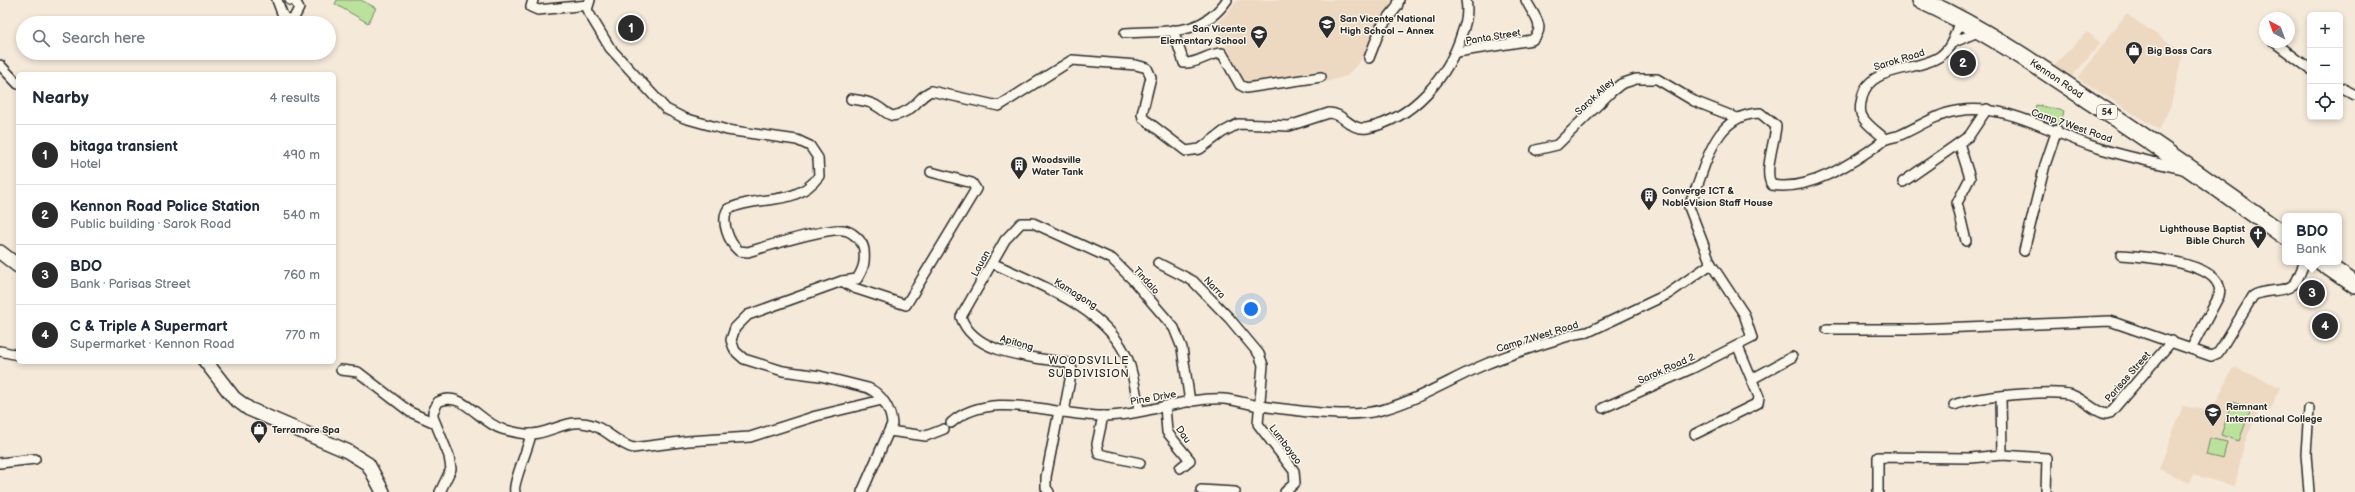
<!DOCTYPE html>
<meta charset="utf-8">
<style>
body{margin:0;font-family:"Balsamiq Sans",sans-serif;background:#f2f2f3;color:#1f2937}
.controls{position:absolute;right:12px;top:12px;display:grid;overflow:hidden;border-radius:6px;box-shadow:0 2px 6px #0003}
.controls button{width:36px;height:36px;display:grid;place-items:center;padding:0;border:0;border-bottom:1px solid #e0e1e3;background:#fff;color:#1f2937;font:20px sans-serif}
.compass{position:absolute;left:2259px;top:12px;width:36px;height:36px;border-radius:50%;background:#fff;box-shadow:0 2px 6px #0003;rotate:319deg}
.you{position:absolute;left:1251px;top:309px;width:14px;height:14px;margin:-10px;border:3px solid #fff;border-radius:50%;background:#1a73e8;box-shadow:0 0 0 6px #1a73e833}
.badge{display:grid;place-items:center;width:26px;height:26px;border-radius:50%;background:#2b2b2b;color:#fff;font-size:13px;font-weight:700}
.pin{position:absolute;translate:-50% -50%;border:2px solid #fff;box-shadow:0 1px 4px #0006}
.popup{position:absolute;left:2282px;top:213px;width:60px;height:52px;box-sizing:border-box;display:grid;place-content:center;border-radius:6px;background:#fff;filter:drop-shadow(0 1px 3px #0005);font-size:13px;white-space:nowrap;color:#747a83}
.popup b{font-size:15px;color:#1f2937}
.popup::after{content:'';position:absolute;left:50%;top:100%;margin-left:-8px;border:8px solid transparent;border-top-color:#fff}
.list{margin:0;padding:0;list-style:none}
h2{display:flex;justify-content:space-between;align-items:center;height:52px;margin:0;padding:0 16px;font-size:17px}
h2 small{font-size:13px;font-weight:400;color:#747a83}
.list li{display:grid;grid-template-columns:26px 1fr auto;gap:12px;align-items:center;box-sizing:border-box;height:60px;padding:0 16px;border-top:1px solid #e0e1e3}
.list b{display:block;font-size:15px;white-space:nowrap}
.list p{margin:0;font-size:13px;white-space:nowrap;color:#747a83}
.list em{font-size:13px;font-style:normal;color:#747a83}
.icon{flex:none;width:22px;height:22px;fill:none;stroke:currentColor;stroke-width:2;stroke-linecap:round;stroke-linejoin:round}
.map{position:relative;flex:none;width:2355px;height:492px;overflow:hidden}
.search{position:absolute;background:#fff;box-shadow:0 2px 6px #0003;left:16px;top:16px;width:320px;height:44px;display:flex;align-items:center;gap:10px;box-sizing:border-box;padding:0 14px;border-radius:22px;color:#747a83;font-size:15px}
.panel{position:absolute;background:#fff;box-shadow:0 2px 6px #0003;left:16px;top:72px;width:320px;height:292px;border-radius:6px}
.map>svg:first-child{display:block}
.built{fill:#edd8c2}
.green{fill:#bbe29d;stroke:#738664}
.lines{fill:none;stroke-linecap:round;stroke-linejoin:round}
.street-casing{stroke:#2b2b2b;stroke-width:12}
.secondary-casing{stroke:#2b2b2b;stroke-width:16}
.highway-casing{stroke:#2b2b2b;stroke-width:20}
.street{stroke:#fbf7ec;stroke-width:9}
.secondary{stroke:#fbf7ec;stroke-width:13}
.highway{stroke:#fbf7ec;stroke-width:17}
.labels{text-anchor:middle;stroke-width:3;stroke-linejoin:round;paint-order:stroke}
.shield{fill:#fbf7ec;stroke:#696865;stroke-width:1}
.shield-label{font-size:9px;font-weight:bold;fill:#2b2b2b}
.poi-label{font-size:10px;font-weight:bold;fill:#2b2b2b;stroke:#fbf7ec;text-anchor:start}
.street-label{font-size:10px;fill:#2b2b2b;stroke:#fbf7ec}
.neighbourhood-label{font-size:11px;letter-spacing:1px;fill:#2b2b2b;stroke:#fbf7ec}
</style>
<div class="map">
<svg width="2355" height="492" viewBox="0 0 2355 492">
<rect width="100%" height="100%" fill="#f5e9d9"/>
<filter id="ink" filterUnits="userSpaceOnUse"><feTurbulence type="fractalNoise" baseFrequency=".025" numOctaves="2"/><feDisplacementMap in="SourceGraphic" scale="8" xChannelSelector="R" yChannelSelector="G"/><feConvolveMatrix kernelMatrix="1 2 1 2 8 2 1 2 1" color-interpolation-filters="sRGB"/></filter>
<g filter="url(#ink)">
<g class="built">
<path d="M1238 0H1393L1391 10 1379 23 1365 55 1347 76 1326 82 1320 71 1309 72 1246 84 1216 26Z"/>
<path d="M2126 14 2183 52 2171 105 2159 130 2078 78Z"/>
<path d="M2087 32 2101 43 2070 79 2052 67Z"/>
<path d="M2236 368 2280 387 2270 411 2260 407 2244 444 2235 486 2193 475 2189 483 2159 469 2183 406 2212 411 2232 369Z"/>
</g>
<g class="green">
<path d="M337 0H361L376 8 368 23 335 4Z"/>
<path d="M2036 105 2064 111 2060 126 2033 120Z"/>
<path d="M2232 402 2251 408 2239 441 2221 435Z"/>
<path d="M2210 438 2227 442 2223 459 2206 455Z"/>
</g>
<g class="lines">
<defs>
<g id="street">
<path d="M277 0 283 16 288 20 295 16 299 8 295 1 290 0"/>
<path d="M533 0 531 7 538 10 588 5"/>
<path d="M590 0 587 10 610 48 666 109 684 118 727 130 797 140 810 146 818 158 819 176C795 208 760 194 728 209 720 221 729 243 739 251L748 252C768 246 824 228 843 230 852 231 863 241 864 250 865 262 864 268 857 279L842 281 748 315 735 328 731 340 735 351 744 359 783 371 820 376 868 388C882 394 891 410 892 424L862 492"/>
<path d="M1173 30 1184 63C1198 64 1208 53 1222 53L1240 85 1246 88 1321 77"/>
<path d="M1125 33C1167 30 1200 38 1227 0"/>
<path d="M2274 42 2310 69"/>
<path d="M1952 43 1982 30"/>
<path d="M1457 52 1532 40C1548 27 1532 14 1526 0"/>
<path d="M1369 58 1381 27 1397 7 1399 0"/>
<path d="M0 65 18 84"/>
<path d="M2340 87 2355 95"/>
<path d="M851 99C859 100 868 101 875 105 891 114 888 121 908 110 917 105 920 96 931 91L999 106 1072 60 1136 65 1147 68 1151 77 1142 114 1143 118 1186 151 1200 149 1223 132 1238 124 1289 126 1329 113C1344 113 1350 131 1367 128 1413 119 1449 76 1462 33 1466 23 1468 10 1466 0"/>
<path d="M1885 139C1878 132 1869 127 1863 118 1859 112 1860 105 1862 98 1868 65 1916 72 1939 57 1952 49 1956 32 1960 18"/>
<path d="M1959 143 1970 178 1957 203 1966 241"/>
<path d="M1536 150 1557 145 1611 92 1621 84 1636 79H1657L1694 101 1737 118"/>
<path d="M1903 182 1969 136 1987 109"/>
<path d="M2024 251 2045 165 2057 130"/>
<path d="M2121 255C2144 257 2228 262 2219 296L2191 349"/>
<path d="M992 263C1038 284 1108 309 1128 360 1134 376 1136 393 1139 410"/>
<path d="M1158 263 1193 281 1229 318 1259 354 1263 365 1258 424 1294 471 1295 483 1285 492"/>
<path d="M842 281 854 288 906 305 976 189 972 183 931 172"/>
<path d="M1827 329H1916L2110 321 2211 356 2218 353 2222 347 2253 296C2265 287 2289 295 2297 280 2300 274 2302 268 2305 262"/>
<path d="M0 351 18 355"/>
<path d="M341 370 358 372 410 412 435 423"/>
<path d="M1752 379 1792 357"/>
<path d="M2001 398 2002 455"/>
<path d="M1954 405C1973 397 2053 389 2072 395 2084 399 2094 412 2106 414L2110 413 2172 341"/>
<path d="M1165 406 1167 432 1190 460 1180 468"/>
<path d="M1603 408 1693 368 1752 338 1744 314 1711 264 1689 207C1692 196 1698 186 1701 175 1711 145 1724 114 1760 113L1776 126C1775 141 1763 173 1772 185 1809 192 1855 162 1884 140 1888 138 1893 137 1898 136 1917 128 1936 114 1957 111 2005 103 2048 131 2092 146 2122 156 2153 162 2183 169"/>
<path d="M2309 409 2306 454 2309 492"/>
<path d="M1064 412 1072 369 1068 363C1036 357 974 356 961 317L1005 240 1021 223H1033L1112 259 1132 279 1174 328 1182 348 1190 402"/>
<path d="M1103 416 1097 444 1099 454 1140 463"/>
<path d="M951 423C990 388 1055 416 1102 416 1143 416 1183 397 1224 399 1236 400 1248 404 1259 406 1296 410 1350 420 1385 409 1420 399 1453 378 1486 364 1515 352 1546 343 1575 334L1588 332 1668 294 1711 264"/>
<path d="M889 431 926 436 944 429"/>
<path d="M1695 434 1758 403 1759 397 1738 347"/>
<path d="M0 463 35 459"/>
<path d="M1201 490 1235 492"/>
<path d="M440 492 451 469 449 456 433 417V412L438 402C462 389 480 423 502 429 510 431 523 435 532 434 549 433 565 421 582 423 603 424 615 443 633 448L688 441 750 437 816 416 882 400"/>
<path d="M515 492C512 484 529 447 531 434"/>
<path d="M1049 492 1046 488V477L1059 411"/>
<path d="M1878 492V457L1971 458 2002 455 2047 458 2046 492"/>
</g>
<g id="secondary">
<path d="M0 252 18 266"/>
<path d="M206 362 234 398 249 409 347 451 368 464 383 492"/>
</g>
<g id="highway">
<path d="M1921 0C1982 28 2035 64 2090 101 2156 144 2221 190 2285 236"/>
<path d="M2322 262 2355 285"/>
</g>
</defs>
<use href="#street" class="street-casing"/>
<use href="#secondary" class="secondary-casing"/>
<use href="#highway" class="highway-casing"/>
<use href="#street" class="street"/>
<use href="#secondary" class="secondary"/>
<use href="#highway" class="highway"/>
</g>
</g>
<defs>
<symbol id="school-pin" viewBox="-11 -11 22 30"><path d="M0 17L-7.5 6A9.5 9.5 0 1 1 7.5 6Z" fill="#2b2b2b" stroke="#fbf7ec"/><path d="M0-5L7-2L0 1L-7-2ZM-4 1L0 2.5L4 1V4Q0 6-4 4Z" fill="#fff"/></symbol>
<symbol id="shop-pin" viewBox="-11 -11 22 30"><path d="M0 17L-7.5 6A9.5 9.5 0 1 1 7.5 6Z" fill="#2b2b2b" stroke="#fbf7ec"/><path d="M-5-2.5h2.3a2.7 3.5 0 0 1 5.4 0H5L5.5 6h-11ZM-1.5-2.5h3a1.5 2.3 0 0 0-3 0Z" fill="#fff"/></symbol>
<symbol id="building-pin" viewBox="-11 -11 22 30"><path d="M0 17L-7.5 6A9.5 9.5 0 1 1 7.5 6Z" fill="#2b2b2b" stroke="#fbf7ec"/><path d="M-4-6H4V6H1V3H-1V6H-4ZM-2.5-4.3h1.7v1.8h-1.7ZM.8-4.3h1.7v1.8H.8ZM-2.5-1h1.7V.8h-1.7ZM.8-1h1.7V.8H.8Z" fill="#fff"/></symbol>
<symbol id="church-pin" viewBox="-11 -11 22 30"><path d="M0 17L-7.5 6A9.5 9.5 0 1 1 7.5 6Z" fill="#2b2b2b" stroke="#fbf7ec"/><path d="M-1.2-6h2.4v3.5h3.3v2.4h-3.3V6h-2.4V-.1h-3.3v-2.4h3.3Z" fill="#fff"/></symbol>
</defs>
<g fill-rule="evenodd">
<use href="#school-pin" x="1317" y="14" width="20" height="27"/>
<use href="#school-pin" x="1249" y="24" width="20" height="27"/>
<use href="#shop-pin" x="2124" y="40" width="20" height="27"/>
<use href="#building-pin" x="1009" y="155" width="20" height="27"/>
<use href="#building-pin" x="1639" y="186" width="20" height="27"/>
<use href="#church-pin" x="2248" y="224" width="20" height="27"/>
<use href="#school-pin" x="2203" y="402" width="20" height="27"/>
<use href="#shop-pin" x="249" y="419" width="20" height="27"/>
</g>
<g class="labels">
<rect class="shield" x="2097" y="105" width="20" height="14" rx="3"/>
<g class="shield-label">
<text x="2107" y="115">54</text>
</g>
<g class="poi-label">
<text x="1340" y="22">San Vicente National<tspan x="1340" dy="12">High School – Annex</tspan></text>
<text x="1246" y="32" text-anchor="end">San Vicente<tspan x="1246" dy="12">Elementary School</tspan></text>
<text x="2147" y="54">Big Boss Cars</text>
<text x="1032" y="163">Woodsville<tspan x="1032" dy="12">Water Tank</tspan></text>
<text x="1662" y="194">Converge ICT &amp;<tspan x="1662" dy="12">NobleVision Staff House</tspan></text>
<text x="2245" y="232" text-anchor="end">Lighthouse Baptist<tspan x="2245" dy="12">Bible Church</tspan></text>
<text x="2226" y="410">Remnant<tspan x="2226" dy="12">International College</tspan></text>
<text x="272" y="433">Terramore Spa</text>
</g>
<g class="street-label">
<text transform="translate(1493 36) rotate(-9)" y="4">Panta Street</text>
<text transform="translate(1899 59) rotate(-17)" y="4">Sarok Road</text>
<text transform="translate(2057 78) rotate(34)" y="4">Kennon Road</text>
<text transform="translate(1594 96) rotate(-43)" y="4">Sarok Alley</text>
<text transform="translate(2072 125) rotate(19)" y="4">Camp 7 West Road</text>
<text transform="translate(980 263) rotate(-61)" y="4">Lauan</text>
<text transform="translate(1147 280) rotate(48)" y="4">Tindalo</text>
<text transform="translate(1215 287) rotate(46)" y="4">Narra</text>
<text transform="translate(1076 293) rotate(32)" y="4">Kamagong</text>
<text transform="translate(1537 336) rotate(-17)" y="4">Camp 7 West Road</text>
<text transform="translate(1017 342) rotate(16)" y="4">Apitong</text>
<text transform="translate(1666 368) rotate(-24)" y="4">Sarok Road 2</text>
<text transform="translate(2127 376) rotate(-49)" y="4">Parisas Street</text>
<text transform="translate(1153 397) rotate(-10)" y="4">Pine Drive</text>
<text transform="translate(1184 434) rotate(55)" y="4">Dau</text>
<text transform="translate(1286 444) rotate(53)" y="4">Lumbayao</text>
</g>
<g class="neighbourhood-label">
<text x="1089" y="364">WOODSVILLE<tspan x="1089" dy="13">SUBDIVISION</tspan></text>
</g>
</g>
</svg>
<div class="controls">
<button>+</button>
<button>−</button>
<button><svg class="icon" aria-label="locate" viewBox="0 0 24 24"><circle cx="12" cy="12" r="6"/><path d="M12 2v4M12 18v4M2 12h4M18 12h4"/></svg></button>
</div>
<svg class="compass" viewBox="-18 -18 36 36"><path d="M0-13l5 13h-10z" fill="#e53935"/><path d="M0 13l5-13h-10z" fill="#747a83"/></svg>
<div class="you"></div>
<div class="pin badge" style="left:631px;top:28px">1</div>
<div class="pin badge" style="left:1963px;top:63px">2</div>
<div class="pin badge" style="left:2312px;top:293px">3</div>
<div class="popup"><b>BDO</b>Bank</div>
<div class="pin badge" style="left:2325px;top:326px">4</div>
<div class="search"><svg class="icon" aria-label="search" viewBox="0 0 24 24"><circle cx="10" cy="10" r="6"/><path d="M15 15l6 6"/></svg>Search here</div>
<section class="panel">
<h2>Nearby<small>4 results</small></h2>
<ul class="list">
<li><span class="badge">1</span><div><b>bitaga transient</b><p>Hotel</p></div><em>490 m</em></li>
<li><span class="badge">2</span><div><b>Kennon Road Police Station</b><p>Public building · Sarok Road</p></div><em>540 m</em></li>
<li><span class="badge">3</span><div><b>BDO</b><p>Bank · Parisas Street</p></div><em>760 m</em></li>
<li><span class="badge">4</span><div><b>C &amp; Triple A Supermart</b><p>Supermarket · Kennon Road</p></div><em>770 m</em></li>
</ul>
</section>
</div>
